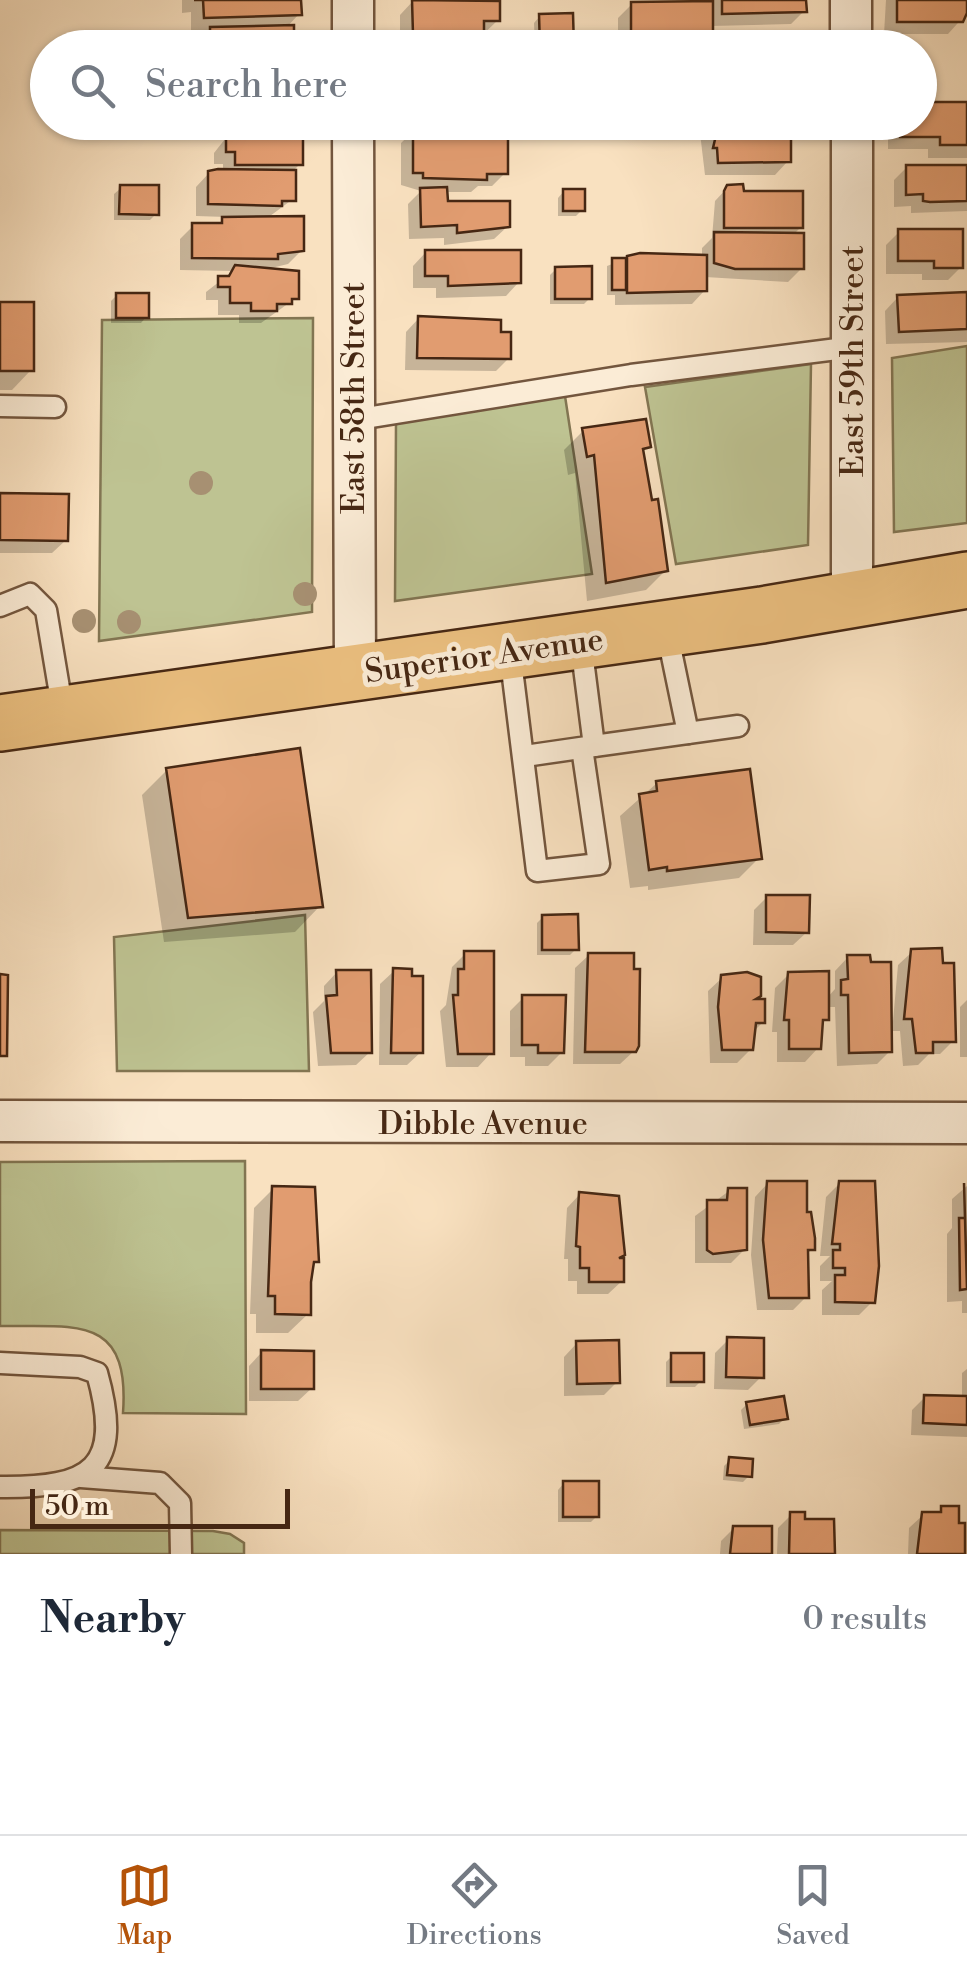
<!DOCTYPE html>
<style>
body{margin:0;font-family:"Libre Bodoni",serif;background:#f2f2f3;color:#1f2937}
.scale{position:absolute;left:30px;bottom:25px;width:260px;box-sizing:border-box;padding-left:10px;border:5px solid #462713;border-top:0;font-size:28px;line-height:35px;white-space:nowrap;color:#462713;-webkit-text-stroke:8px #fbecd6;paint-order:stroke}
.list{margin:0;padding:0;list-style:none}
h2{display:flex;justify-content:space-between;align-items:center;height:130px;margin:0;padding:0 40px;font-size:42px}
h2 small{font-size:32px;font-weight:400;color:#747a83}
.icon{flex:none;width:55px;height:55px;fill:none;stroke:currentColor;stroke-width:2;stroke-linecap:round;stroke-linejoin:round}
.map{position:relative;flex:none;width:967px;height:1554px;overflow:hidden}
.search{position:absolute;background:#fff;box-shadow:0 2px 8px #0004;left:30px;right:30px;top:30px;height:110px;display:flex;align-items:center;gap:25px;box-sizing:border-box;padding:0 35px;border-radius:55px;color:#747a83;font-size:38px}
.sheet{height:280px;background:#fff}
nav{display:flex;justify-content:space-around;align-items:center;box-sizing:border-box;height:140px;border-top:2px solid #e0e1e3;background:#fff;font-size:28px;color:#747a83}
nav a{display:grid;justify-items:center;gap:5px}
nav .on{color:#b45309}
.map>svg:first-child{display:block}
.green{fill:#bec392;stroke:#827552;stroke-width:2.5}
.shadow{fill:#0003}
.building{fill:#e19c70;stroke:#462713;stroke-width:2.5}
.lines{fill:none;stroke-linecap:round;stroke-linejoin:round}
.service-casing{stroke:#73563e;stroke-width:25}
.minor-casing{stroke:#73563e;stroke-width:45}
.primary-casing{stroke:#462713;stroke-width:60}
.service{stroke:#fbecd6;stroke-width:20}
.minor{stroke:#fbecd6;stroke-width:40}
.primary{stroke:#ecc080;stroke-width:55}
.tree{fill:#a79072}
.labels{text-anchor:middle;stroke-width:10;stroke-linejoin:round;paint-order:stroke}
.street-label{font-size:32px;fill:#462713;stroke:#fbecd6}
</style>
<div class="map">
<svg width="967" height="1554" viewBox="0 0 967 1554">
<rect width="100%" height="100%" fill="#f9e1c0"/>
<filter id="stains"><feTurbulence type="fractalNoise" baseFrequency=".002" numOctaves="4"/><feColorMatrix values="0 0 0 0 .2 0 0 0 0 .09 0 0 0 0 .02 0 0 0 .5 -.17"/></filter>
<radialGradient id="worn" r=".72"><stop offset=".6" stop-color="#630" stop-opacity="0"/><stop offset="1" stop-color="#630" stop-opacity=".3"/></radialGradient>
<g class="green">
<path d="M313 318 312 612 99 641 102 320Z"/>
<path d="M967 346V523L894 532 892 358Z"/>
<path d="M811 364 808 545 676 564 645 387Z"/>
<path d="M565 396 592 574 395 601 396 422Z"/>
<path d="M305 915 309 1071H117L114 937Z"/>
<path d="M245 1161 246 1414 123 1413C130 1314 76 1327 0 1326V1162Z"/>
<path d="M0 1530 213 1531 230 1534 244 1543V1554H0Z"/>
</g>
<g class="shadow">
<path d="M182 0H299V14L286 28 291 48H198L211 30H191V12L182 13Z"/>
<path d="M709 0H804V11L791 24 711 26V38L702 48H618V18L632 4H709Z"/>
<path d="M886 0H967V13L948 34H884Z"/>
<path d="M413 1 498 20 469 48 400 47V15Z"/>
<path d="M540 16 571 48H535L534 23Z"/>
<path d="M920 104 967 105V158H928V149H888V122H920Z"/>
<path d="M423 122 505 173 492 186H478L471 192H445V203L508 226 494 239 444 245V238L409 239 408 204 421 191 401 185V143Z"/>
<path d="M706 122H788V161L775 175H705L700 133Z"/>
<path d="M236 125 300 164 293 171V199L266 219 302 250 288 264 263 270 296 298 261 323H239V315H218V300H206V292L233 271 180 270V239L193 226 217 225 226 217 196 216V187L209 173H223V164H214V153Z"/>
<path d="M907 167H967V211L911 213V206L894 207V180Z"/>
<path d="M728 187 801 227 793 235 802 268 788 282 705 277V290L692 304 615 305V295H607V266L628 258H702V248L712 238 715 201Z"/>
<path d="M121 188 156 214 150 220H114V194Z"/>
<path d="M564 191 582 210 576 216H558V198Z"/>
<path d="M899 232 961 267 948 280H922V274H886V245Z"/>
<path d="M426 252 519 282 506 296 436 298V288H413V266Z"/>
<path d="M556 269 590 298 584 304H550V275Z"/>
<path d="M117 295 147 316 141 323H111V301Z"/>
<path d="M967 295V342L886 344 885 311 898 297Z"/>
<path d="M0 304 31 370 12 390H0Z"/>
<path d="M419 318 498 335 509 358 496 371 405 370 406 332Z"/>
<path d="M584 430 648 446 642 453 666 570 646 590 587 601 575 473 568 475 564 450Z"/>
<path d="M0 495 66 540 52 553H0Z"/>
<path d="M167 770 320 906 295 932 164 942 142 795Z"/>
<path d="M657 783 759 858 739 878 648 890V886L630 888 620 816Z"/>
<path d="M767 897 807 932 793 945H753L754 910Z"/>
<path d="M543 917 576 949 570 955H537V923Z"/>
<path d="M912 952 953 1041 940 1054H929L918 1065 903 1066 900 1031H890V1051L877 1064 837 1066 835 1007H827L818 1048 805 1062H777V1032H772L775 988 789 974 827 998 835 989V971L848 957 893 1021 898 965Z"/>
<path d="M465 954 491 1053 478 1067H446L440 1011 446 1005 452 967Z"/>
<path d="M589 955 634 1051 620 1064H573L575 968Z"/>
<path d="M394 971 409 978 421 1052 407 1065H379L380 984Z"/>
<path d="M337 972 370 1052 356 1065 318 1066 313 1012 324 1001V986Z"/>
<path d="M722 978 752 1001 763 1022 753 1032 751 1049 737 1063H710L708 991Z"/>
<path d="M967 980V1057H960V1007L967 1000Z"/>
<path d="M523 998 562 1052 548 1066H525V1057H510V1011Z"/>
<path d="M768 1183 805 1214 812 1249 805 1256 806 1297 793 1310H757L751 1255 755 1197Z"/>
<path d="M840 1183 872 1302 859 1315H822V1290L832 1281H820V1266L830 1256H820L826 1197Z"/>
<path d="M967 1186V1313H962V1301L947 1302V1234L952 1228V1199Z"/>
<path d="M273 1189 316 1261 311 1265 308 1314 288 1333H256V1314H250L254 1208Z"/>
<path d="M729 1191 745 1249 731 1263H695V1216Z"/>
<path d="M580 1194 622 1281 608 1294H577V1281H568V1259H564L567 1208Z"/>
<path d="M728 1340 761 1377 748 1390 714 1389 715 1353Z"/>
<path d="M577 1343 617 1382 604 1395 564 1396V1357Z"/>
<path d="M262 1352 312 1388 298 1401H249V1366Z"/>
<path d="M672 1356 701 1381 695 1387H666V1362Z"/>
<path d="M967 1369V1437L911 1435 912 1410 925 1397 962 1399V1373Z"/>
<path d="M747 1404 785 1418 779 1424 744 1429 741 1410Z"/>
<path d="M730 1460 749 1476 743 1482 723 1480 724 1466Z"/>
<path d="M564 1483 597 1516 591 1522H558V1490Z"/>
<path d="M957 1509 962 1554H908L909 1528 923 1515Z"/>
<path d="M791 1515 803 1521 833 1554H777L778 1528Z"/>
<path d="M734 1528 770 1554H720L721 1541Z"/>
</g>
<g class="building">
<path d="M194 0H301L302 15 204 18 203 0Z"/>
<path d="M412 0 500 1V21H484V36L413 34Z"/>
<path d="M722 0H806L807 12 722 14Z"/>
<path d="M897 0H967V13L963 22H897Z"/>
<path d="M713 1V39H631V2Z"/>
<path d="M573 13 574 48H540L539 14Z"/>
<path d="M294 25V48H210V27Z"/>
<path d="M920 102H967V145H940V137H900V122H920Z"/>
<path d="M422 122H508V174H487V180L423 178V173H413V127H422Z"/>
<path d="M713 122H791V162L718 163 717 148H713L717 131H713Z"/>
<path d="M235 123H303V165H235V152H226V137L235 138Z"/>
<path d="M906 165H967V201L930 202 923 201V194L906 195Z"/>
<path d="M218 169 296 170V201H282V206L208 204V171Z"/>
<path d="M743 184 744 191H803V228H724V191L727 185Z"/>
<path d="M120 185H159V215L119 214Z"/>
<path d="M447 187 448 201H510V227L457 233V225L421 227 420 188Z"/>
<rect x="563" y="189" width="22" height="22"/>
<path d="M304 216V251L278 254V259L192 258V223H222V217Z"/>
<path d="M898 229H963V268H934V261H898Z"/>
<path d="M714 232 804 233V269H735L714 263Z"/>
<path d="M425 250H521V283L448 286V276H425Z"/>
<path d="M640 253 707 255V291L627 293V256Z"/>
<rect x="612" y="258" width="14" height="32"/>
<path d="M235 265 299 271V299H292V304H277V311H251V303H230V287H218V276H229Z"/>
<path d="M592 266V299H555V267Z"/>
<path d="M967 292V329L899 332 897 295Z"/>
<rect x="116" y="293" width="33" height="25"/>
<rect x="0" y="302" width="34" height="69"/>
<path d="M418 316 501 320V332H511V359L417 358Z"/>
<path d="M646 419 651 447 643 449 652 500 658 499 668 571 606 583 594 455 587 457 582 428Z"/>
<path d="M0 493 69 494 68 541 0 540Z"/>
<path d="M300 748 323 907 188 918 166 768Z"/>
<path d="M750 769 762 859 667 871V867L649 870 639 794 657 791 656 781Z"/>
<path d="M766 895H810L809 933 766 932Z"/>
<path d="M578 914 579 950H542V915Z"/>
<path d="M942 948 943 963H954L956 1042H933V1053H916L912 1019H904L911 949Z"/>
<path d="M464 951H494V1054H458L453 995H458V969H464Z"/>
<path d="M588 953H634V969H640L639 1046 636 1052H585Z"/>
<path d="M847 955H870L871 962H891L892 1052 849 1053 848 995H841V980L848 979Z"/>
<path d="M393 968 412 969V976H423V1053H391Z"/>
<path d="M336 970H371L372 1053H331L326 996 337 995Z"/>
<path d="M829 971V1020H823L821 1049H789V1020H784L788 972Z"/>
<path d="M747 972 761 977V996L756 999H765V1023H756L753 1050H722L718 1007 721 975Z"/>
<path d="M0 974 8 975 7 1056H0Z"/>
<path d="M522 995H566L564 1053H538V1045H522Z"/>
<path d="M767 1181H807V1212H811L815 1238V1250H808L809 1298H769L763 1240Z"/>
<path d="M839 1181H875L879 1266 875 1303 835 1302V1275H845V1268H833V1250H840V1244H832Z"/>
<path d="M964 1183 967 1289 960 1290 959 1218H965Z"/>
<path d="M272 1186 315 1187 319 1262H314L311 1282V1315L275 1314V1296H268Z"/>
<path d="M728 1188H747V1250L713 1254 707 1250V1200H727Z"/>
<path d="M579 1192 619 1196 625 1255 619 1258H624V1282H589V1268H580V1247L576 1246Z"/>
<path d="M727 1337 764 1338V1378L726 1377Z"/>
<path d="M619 1340 620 1383 577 1384 576 1341Z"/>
<path d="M261 1350 314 1351V1389H261Z"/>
<rect x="671" y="1353" width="33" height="29"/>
<path d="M924 1395 967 1396V1425L923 1423Z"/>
<path d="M784 1396 788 1419 750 1425 746 1402Z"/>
<path d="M729 1457 753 1459 752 1477 727 1475Z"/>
<rect x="563" y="1481" width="36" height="36"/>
<path d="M941 1506H959V1523H965V1554H917L922 1512H941Z"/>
<path d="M790 1512H805V1519H834L835 1554H789Z"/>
<path d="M733 1526H772V1554H730Z"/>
</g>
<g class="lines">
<defs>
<g id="service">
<path d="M0 406 55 407"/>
<path d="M353 420 631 375 853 347"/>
<path d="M0 606 30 594 46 610 63 712"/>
<path d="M667 632 688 733"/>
<path d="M510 653 537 871 599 864 582 748"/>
<path d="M594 746 738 726"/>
<path d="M525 756 594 746 581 644"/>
<path d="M0 1363 80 1367 97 1373C124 1469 91 1488 0 1487"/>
<path d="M81 1477 160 1483 180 1503 181 1554"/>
</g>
<g id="minor">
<path d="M353 0V48"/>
<path d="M851 0V48"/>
<path d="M353 122 355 673"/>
<path d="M852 122V599"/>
<path d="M0 1121 967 1123"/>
</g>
<path id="primary" d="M0 723 762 615 967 580"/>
</defs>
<use href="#service" class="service-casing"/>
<use href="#minor" class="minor-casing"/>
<use href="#primary" class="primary-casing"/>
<use href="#service" class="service"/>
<use href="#minor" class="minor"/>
<use href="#primary" class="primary"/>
</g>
<g class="tree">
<circle cx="201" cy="483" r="12"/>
<circle cx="305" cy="594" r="12"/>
<circle cx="84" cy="621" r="12"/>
<circle cx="129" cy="622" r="12"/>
</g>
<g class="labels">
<g class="street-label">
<text transform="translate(852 361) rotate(-90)" y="11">East 59th Street</text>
<text transform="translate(353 398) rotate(-90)" y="11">East 58th Street</text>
<text transform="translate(484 655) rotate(-8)" y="11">Superior Avenue</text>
<text x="483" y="1134">Dibble Avenue</text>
</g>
</g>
<rect width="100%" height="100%" filter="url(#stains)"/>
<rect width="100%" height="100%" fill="url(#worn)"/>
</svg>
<div class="scale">50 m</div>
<div class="search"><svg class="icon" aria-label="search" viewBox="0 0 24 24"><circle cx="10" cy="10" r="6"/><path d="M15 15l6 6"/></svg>Search here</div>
</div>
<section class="sheet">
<h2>Nearby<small>0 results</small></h2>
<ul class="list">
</ul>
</section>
<nav>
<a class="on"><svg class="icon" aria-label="map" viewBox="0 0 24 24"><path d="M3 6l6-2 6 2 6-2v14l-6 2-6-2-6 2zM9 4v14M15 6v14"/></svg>Map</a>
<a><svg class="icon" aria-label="directions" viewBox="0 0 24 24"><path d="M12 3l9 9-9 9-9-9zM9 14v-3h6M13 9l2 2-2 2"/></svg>Directions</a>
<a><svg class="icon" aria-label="saved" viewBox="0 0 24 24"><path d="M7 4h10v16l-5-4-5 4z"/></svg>Saved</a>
</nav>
